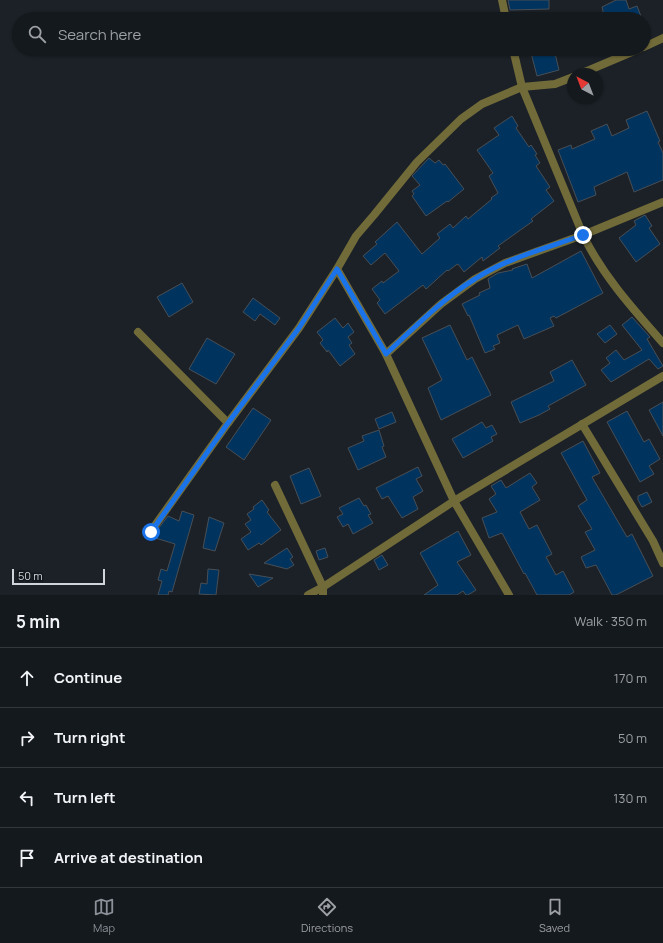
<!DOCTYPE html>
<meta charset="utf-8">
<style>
body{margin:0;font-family:Manrope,sans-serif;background:#1d2226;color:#f1f3f6}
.compass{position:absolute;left:567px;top:68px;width:36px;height:36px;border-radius:50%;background:#14191d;box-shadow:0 1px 3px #0004;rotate:318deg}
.scale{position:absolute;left:12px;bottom:10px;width:93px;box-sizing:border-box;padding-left:4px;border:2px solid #d1d5d9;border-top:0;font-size:11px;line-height:14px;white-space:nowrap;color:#d1d5d9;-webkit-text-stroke:3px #12181d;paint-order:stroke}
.stop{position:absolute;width:12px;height:12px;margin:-9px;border:3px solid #1a73e8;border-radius:50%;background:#fff}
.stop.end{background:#1a73e8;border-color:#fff;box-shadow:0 1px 4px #0008}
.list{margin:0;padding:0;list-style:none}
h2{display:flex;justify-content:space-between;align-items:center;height:52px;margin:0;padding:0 16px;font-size:17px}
h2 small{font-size:13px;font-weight:400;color:#9da0a4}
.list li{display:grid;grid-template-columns:26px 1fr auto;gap:12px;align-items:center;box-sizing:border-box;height:60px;padding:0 16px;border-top:1px solid #33383b}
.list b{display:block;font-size:15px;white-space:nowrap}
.list em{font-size:13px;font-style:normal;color:#9da0a4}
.icon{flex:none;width:22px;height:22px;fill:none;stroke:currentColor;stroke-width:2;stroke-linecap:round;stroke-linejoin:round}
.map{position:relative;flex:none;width:663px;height:595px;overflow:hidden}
.search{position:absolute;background:#14191d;box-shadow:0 1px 3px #0004;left:12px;right:12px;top:12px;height:44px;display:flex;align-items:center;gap:10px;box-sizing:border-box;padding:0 14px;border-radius:22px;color:#9da0a4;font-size:15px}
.sheet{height:292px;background:#14191d}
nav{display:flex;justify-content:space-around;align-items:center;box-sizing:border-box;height:56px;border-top:1px solid #33383b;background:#14191d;font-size:11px;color:#9da0a4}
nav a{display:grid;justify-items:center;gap:2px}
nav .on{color:#8c9099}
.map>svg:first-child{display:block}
.building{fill:#00345f;stroke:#484e55}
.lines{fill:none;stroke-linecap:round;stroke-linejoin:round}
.minor{stroke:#716a39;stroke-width:8}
.route{stroke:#1a73e8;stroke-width:5}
</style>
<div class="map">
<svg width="663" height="595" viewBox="0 0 663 595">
<rect width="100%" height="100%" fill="#1b2127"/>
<g class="building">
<path d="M508 0H549V9L510 10Z"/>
<path d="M616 0H626L629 9 637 6 642 19H605L602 7Z"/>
<path d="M530 49H554L559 70 537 76Z"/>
<path d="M647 111 660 141 658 142 663 153V180L634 192 627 172 594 187 596 195 578 202 558 150 571 145 572 149 595 139 591 131 607 124 612 136 629 128 626 120Z"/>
<path d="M512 116 518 126 516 128 529 147 531 145 537 154 535 155 540 163 536 166 550 187 546 190 554 201 531 219 533 221 498 246 500 248 483 261 482 257 464 272 458 264 456 265 448 271 447 270 426 289 423 285 385 314 377 303 380 300 372 289 382 281 383 283 399 271 385 253 371 265 363 256 377 244 375 242 397 222 422 254 440 238 437 234 450 224 453 228 466 216 468 219 492 199 491 198 498 193 489 176 493 173 477 150 499 135 494 128Z"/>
<path d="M429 158 435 163 439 160 443 165 445 164 464 189 448 202 447 201 426 216 412 196 414 194 412 191 420 185 412 176Z"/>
<path d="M645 215 652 226 649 228 660 244 636 262 619 238 636 225 634 221Z"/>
<path d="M581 251 603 293 556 318 554 316 550 318 554 326 524 339 518 325 497 335 500 343 493 346 495 349 485 353 469 315 468 316 462 304 480 295 479 293 490 288 488 279 498 273 513 270 512 269 527 264 532 278Z"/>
<path d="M182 283 193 302 169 317 157 297Z"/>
<path d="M253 298 280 318 275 325 260 314 255 321 243 312Z"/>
<path d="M632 317 650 337 647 339 663 366 658 369 649 359 611 382 601 370 610 363 606 358 616 350 624 360 642 350 622 325Z"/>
<path d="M335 318 343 328 348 323 354 332 348 337 352 343 349 345 355 354 340 366 328 350 327 352 320 343 323 340 317 332Z"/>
<path d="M450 325 467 360 472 357 491 395 441 420 428 388 442 380 422 338Z"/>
<path d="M610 325 617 334 605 343 597 334Z"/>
<path d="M207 338 235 354 216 384 189 369Z"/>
<path d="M572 360 586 385 548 406 550 409 539 415 520 423 511 402 554 381 550 372Z"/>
<path d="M663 402V436L649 410Z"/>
<path d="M253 408 271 420 244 460 226 447Z"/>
<path d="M627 411 644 442 649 439 660 459 649 466 654 474 640 482 607 422Z"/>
<path d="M392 412 396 422 379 429 375 419Z"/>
<path d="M482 422 486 428 492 425 497 434 491 437 493 441 463 458 452 439Z"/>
<path d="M379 430 384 446 382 447 386 457 358 470 348 448 364 441 362 436Z"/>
<path d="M583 441 600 473 592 477 627 537 632 534 653 576 616 595H612L596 565 586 568 581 557 595 550 585 532 592 529 578 506 587 500 561 453Z"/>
<path d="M418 467 422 476 416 479 423 491 413 497 418 509 402 518 388 496 382 499 376 488Z"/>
<path d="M309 468 321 496 301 504 290 476Z"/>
<path d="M530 473 537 483 532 487 540 500 520 512 529 529 537 525 552 554 546 557 556 575 563 571 574 592 569 595H537L525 573 524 574 502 533 489 538 482 518 497 512 489 499 496 494 491 486 501 480 506 488Z"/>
<path d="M647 492 652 502 642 507 638 500V496Z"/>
<path d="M359 498 364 506 366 505 371 514 368 515 373 523 353 534 348 524 343 527 337 517 343 514 339 508Z"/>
<path d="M262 500 269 510 267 512 281 530 261 545 259 543 248 550 241 539 251 532 245 524 251 520 247 514 254 509 253 507Z"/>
<path d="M182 511 194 515 172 592 169 591 168 595H158L162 581 158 580 161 569 167 571 175 544 152 537 168 516 179 521Z"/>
<path d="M209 517 224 523 215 551 203 548Z"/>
<path d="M458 531 471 555 457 562 476 590 468 595H466L463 591 457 595H424L438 585 420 553Z"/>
<path d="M287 548 293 557 290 559 294 565 287 569 264 563Z"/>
<path d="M325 548 328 557 319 560 316 551Z"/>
<path d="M382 555 388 565 379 570 374 560Z"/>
<path d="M208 569 219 570 216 595 199 594 201 583 207 584Z"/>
<path d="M249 574 273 578 258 587Z"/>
</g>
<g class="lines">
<g class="minor">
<path d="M502 0 506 19"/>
<path d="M644 47 663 38"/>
<path d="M513 49 522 87 583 235C603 276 633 309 663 343"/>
<path d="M580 74 639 49"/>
<path d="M138 332 228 423"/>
<path d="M386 354 337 269 356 236 374 215 417 162 461 119 482 104 522 87 555 84 573 77"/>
<path d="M582 424 653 541 663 563"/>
<path d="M275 485 323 587V595"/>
<path d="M151 531 228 423 299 328 337 269"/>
<path d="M308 595 323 587 454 501 663 376"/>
<path d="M509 595 454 501 386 354 441 304 475 279 505 263 583 235 663 202"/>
</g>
</g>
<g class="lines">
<path class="route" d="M151 532 228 423 299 328 337 269 386 354C414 328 442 299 475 279 507 258 547 248 583 235"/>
</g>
</svg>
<svg class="compass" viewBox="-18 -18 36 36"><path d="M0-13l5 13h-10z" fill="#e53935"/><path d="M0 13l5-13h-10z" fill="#9da0a4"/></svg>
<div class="scale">50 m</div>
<div class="stop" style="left:151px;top:532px"></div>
<div class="stop end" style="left:583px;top:235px"></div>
<div class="search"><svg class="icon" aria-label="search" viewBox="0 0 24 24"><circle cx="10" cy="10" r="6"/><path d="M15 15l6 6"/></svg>Search here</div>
</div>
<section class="sheet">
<h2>5 min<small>Walk · 350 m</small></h2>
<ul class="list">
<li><svg class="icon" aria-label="ahead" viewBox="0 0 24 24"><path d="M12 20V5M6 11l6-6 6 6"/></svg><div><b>Continue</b></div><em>170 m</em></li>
<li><svg class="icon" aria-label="right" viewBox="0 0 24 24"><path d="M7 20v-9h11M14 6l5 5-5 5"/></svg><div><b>Turn right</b></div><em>50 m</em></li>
<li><svg class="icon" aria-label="left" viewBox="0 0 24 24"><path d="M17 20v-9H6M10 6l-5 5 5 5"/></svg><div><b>Turn left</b></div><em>130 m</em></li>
<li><svg class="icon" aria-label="arrive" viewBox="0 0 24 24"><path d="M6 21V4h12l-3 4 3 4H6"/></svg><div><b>Arrive at destination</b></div></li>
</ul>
</section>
<nav>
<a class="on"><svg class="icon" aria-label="map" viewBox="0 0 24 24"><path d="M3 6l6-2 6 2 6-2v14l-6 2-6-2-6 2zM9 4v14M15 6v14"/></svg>Map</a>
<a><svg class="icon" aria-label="directions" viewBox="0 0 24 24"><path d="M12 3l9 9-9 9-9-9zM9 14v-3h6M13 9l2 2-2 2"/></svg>Directions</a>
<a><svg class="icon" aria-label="saved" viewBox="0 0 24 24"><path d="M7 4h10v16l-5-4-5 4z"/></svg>Saved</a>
</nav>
